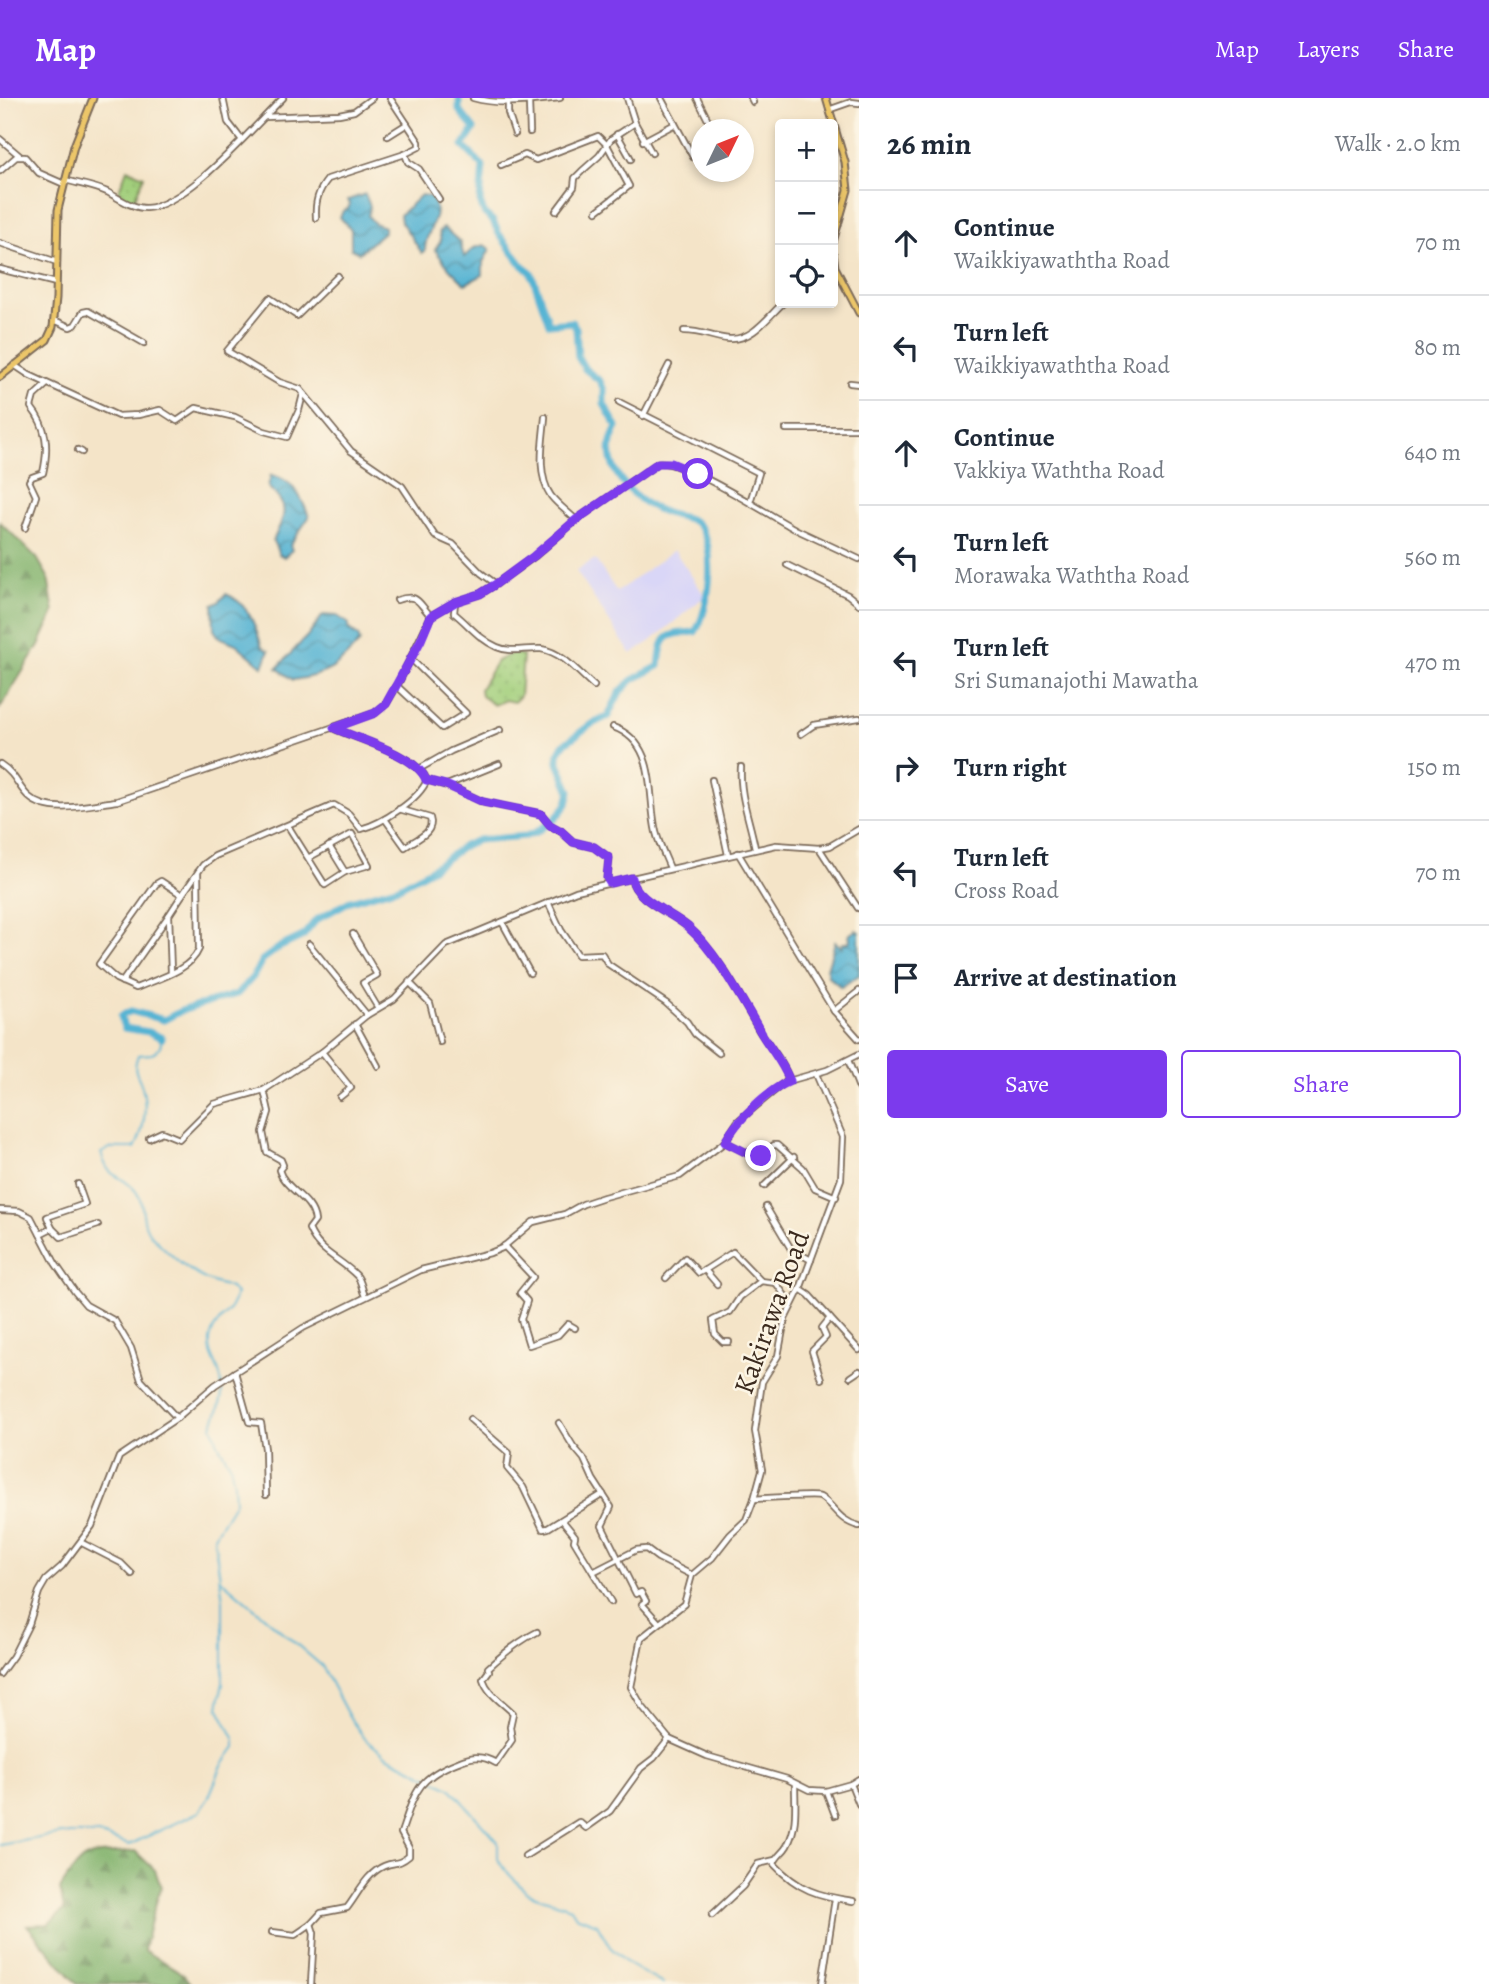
<!DOCTYPE html>
<meta charset="utf-8">
<style>
body{margin:0;font-family:Alegreya,serif;background:#f2f2f3;color:#1f2937}
.controls{position:absolute;right:21px;top:21px;display:grid;overflow:hidden;border-radius:7px;box-shadow:0 4px 10px #0003}
.controls button{width:63px;height:63px;display:grid;place-items:center;padding:0;border:0;border-bottom:2px solid #e0e1e3;background:#fff;color:#1f2937;font:35px sans-serif}
.compass{position:absolute;left:691px;top:21px;width:63px;height:63px;border-radius:50%;background:#fff;box-shadow:0 4px 10px #0003;rotate:47deg}
.stop{position:absolute;width:21px;height:21px;margin:-16px;border:5px solid #7c3aed;border-radius:50%;background:#fff}
.stop.end{background:#7c3aed;border-color:#fff;box-shadow:0 2px 7px #0008}
.list{margin:0;padding:0;list-style:none}
h2{display:flex;justify-content:space-between;align-items:center;height:91px;margin:0;padding:0 28px;font-size:30px}
h2 small{font-size:23px;font-weight:400;color:#747a83}
.list li{display:grid;grid-template-columns:46px 1fr auto;gap:21px;align-items:center;box-sizing:border-box;height:105px;padding:0 28px;border-top:2px solid #e0e1e3}
.list b{display:block;font-size:26px;white-space:nowrap}
.list p{margin:0;font-size:23px;white-space:nowrap;color:#747a83}
.list em{font-size:23px;font-style:normal;color:#747a83}
.actions{display:flex;gap:14px;padding:21px 28px}
.actions a{flex:1;padding:16px 0;border:2px solid #7c3aed;border-radius:7px;text-align:center;font-size:24px;color:#7c3aed}
.actions .main{background:#7c3aed;color:#fff}
.icon{flex:none;width:38px;height:38px;fill:none;stroke:currentColor;stroke-width:2;stroke-linecap:round;stroke-linejoin:round}
.map{position:relative;flex:none;width:859px;height:1886px;overflow:hidden}
header{display:flex;align-items:center;gap:42px;box-sizing:border-box;height:98px;padding:0 35px;background:#7c3aed;color:#fff}
header strong{font-size:33px}
nav{display:flex;gap:38px;margin-inline-start:auto;font-size:24px}
main{display:flex}
aside{flex:1;background:#fff}
.map>svg:first-child{display:block}
.built{fill:#d9d6f7}
.green{fill:url(#green-dots);stroke:#6e7c4d;stroke-width:2}
.forest{fill:url(#forest-firs);stroke:#5e6e45;stroke-width:2}
.water{fill:url(#water-waves);stroke:#486e78;stroke-width:2}
.lines{fill:none;stroke-linecap:round;stroke-linejoin:round}
.stream{stroke:#55b3d3;stroke-width:2}
.river{stroke:#55b3d3;stroke-width:7}
.minor-casing{stroke:#7c6b5a;stroke-width:8}
.major-casing{stroke:#7c6b5a;stroke-width:9}
.minor{stroke:#fff;stroke-width:4.5}
.major{stroke:#ecc669;stroke-width:5}
.route{stroke:#7c3aed;stroke-width:9}
.labels{text-anchor:middle;stroke-width:5;stroke-linejoin:round;paint-order:stroke}
.street-label{font-size:28px;fill:#3b2a1e;stroke:#fcf5e5}
</style>
<header>
<strong>Map</strong>
<nav><a>Map</a><a>Layers</a><a>Share</a></nav>
</header>
<main>
<div class="map">
<svg width="859" height="1886" viewBox="0 0 859 1886">
<defs>
<pattern id="green-dots" width="8" height="8" patternUnits="userSpaceOnUse" patternTransform="scale(1.75)"><rect width="8" height="8" fill="#a2cf7c"/><path d="M2 2h.1M6 6h.1" fill="none" stroke="#8cb26b" stroke-width="1.8" stroke-linecap="round"/></pattern>
<pattern id="forest-firs" width="22" height="20" patternUnits="userSpaceOnUse" patternTransform="scale(1.75)"><rect width="22" height="20" fill="#81b26c"/><path d="M5 1l3.5 6h-7zM16 11l3.5 6h-7z" fill="#6b9158"/></pattern>
<pattern id="water-waves" width="16" height="10" patternUnits="userSpaceOnUse" patternTransform="scale(1.75)"><rect width="16" height="10" fill="#55b3d3"/><path d="M0 5q4-4 8 0t8 0" fill="none" stroke="#4892ab"/></pattern>
</defs>
<rect width="100%" height="100%" fill="#fcf5e5"/>
<filter id="ink" filterUnits="userSpaceOnUse"><feTurbulence type="fractalNoise" baseFrequency=".0143" numOctaves="2"/><feDisplacementMap in="SourceGraphic" scale="14" xChannelSelector="R" yChannelSelector="G"/><feConvolveMatrix kernelMatrix="1 2 1 2 8 2 1 2 1" color-interpolation-filters="sRGB"/></filter>
<filter id="wash" filterUnits="userSpaceOnUse"><feTurbulence type="fractalNoise" baseFrequency=".00686" numOctaves="4" result="noise"/><feDisplacementMap in="SourceGraphic" scale="28" xChannelSelector="R" yChannelSelector="G"/><feGaussianBlur stdDeviation="1.57" result="paint"/><feColorMatrix in="noise" values="0 0 0 0 0 0 0 0 0 0 0 0 0 0 0 0 0 1.4 0 .05"/><feComposite in="paint" operator="in"/></filter>
<g filter="url(#wash)">
<rect width="100%" height="100%" fill="#f4e4c8"/>
<path class="built" d="M674 452 705 498 650 544 631 556 576 473 595 461 617 494Z"/>
<g class="green">
<path d="M127 71 144 78 134 103H127L120 99 119 92Z"/>
<path d="M514 554 523 558 520 598 514 604 505 602 494 607 481 598 480 591 497 563Z"/>
</g>
<g class="forest">
<path d="M0 424 37 460 48 479 54 514 39 547 0 610Z"/>
<path d="M135 1753 155 1772 161 1789 152 1818 144 1852C163 1866 177 1867 191 1886H77L27 1827 48 1826 64 1812 60 1791C88 1746 88 1760 135 1753Z"/>
</g>
<g class="water">
<path d="M365 96 370 108 368 118 374 125 384 129V134L359 155 351 151V132L340 119 343 113 348 111 350 106 348 102Z"/>
<path d="M421 97 431 99C445 118 424 133 425 152L422 155 401 124 400 117Z"/>
<path d="M444 130 460 144 464 159 474 150 484 147 490 151 483 164V177L465 186 450 171 435 152 441 143 439 133Z"/>
<path d="M271 377C293 381 302 400 309 419L290 447 292 452 284 459 279 456 273 443C285 416 291 410 268 389Z"/>
<path d="M226 496C248 504 256 529 262 549L269 553 263 569 236 546 219 539 214 532 213 507 219 504Z"/>
<path d="M323 517 337 518 349 526 348 530 358 538 360 544C336 570 329 577 293 582L277 570 311 534Z"/>
<path d="M856 832 859 834V877L841 889 828 878 827 871 835 844 842 849 843 845H848L850 842 849 837Z"/>
</g>
<g class="lines">
<g class="stream">
<path d="M219 1480 322 1568 349 1619 366 1642 387 1658 450 1690 498 1744V1761L508 1775 527 1795 571 1810 576 1818 597 1826 610 1849 631 1868 663 1886"/>
<path d="M0 1747 62 1736H98L129 1747 199 1714 208 1701 222 1667 235 1649V1642L218 1609 223 1585V1502L214 1438 235 1404 234 1385 230 1366 219 1348 212 1328C220 1310 226 1294 219 1274 215 1262 209 1256 210 1242 213 1221 232 1218 236 1195 228 1187 223 1188 212 1184 190 1176 168 1155 152 1138 138 1124 148 1104 132 1089 114 1072 110 1083 101 1055L110 1050H135C144 1032 148 1009 142 989 137 973 132 974 138 957L152 956 160 949 162 940"/>
</g>
<path class="river" d="M162 940 149 934 124 930 121 918 131 913 164 922 181 913 237 896 253 879 262 862 280 849 303 838 316 822 350 803 399 789 430 772 464 748 478 742 526 738 536 734 555 721 567 706 570 693 558 665V656L563 647 590 627 608 618 620 594 632 582 659 568C662 537 665 536 695 534 710 512 718 445 697 426 689 418 676 419 666 415 639 406 605 377 611 344 612 339 615 334 617 329L604 306V292L600 283 585 271 578 259 576 230 572 224 549 226 531 174 523 168 499 136 493 123 484 115 480 103 483 68 463 48 474 31 459 12V0"/>
</g>
</g>
<g filter="url(#ink)">
<g class="lines">
<defs>
<g id="minor">
<path d="M223 0 228 24 241 41"/>
<path d="M473 0C501 8 531 3 560 0"/>
<path d="M627 0 635 25 652 55"/>
<path d="M661 0 693 59"/>
<path d="M697 0 713 32"/>
<path d="M751 0 753 4"/>
<path d="M508 4V15L515 36"/>
<path d="M529 4 530 34"/>
<path d="M831 11 851 4 859 5"/>
<path d="M265 19 339 16 354 13 372 0"/>
<path d="M617 36 631 61"/>
<path d="M388 38 407 26"/>
<path d="M0 41 20 58"/>
<path d="M643 43 675 26"/>
<path d="M405 56 408 64 419 71 439 101"/>
<path d="M501 67 525 57 536 62 598 38 607 47 629 88 597 113"/>
<path d="M0 73 16 59H25L39 75 64 86"/>
<path d="M65 82C79 86 94 88 107 94 119 100 132 110 146 110 186 109 254 28 283 0"/>
<path d="M556 113 574 89 575 80 582 73 599 58 611 41 635 25"/>
<path d="M316 120C315 104 318 93 328 81L405 56 419 49V44L390 0"/>
<path d="M0 145 57 164"/>
<path d="M0 171 56 185"/>
<path d="M338 178 297 218 270 200 227 253 279 284 300 291 351 353 402 388 435 438 453 446 481 475 496 486"/>
<path d="M54 222 70 229 75 227 83 214 88 213 144 245"/>
<path d="M684 233C703 233 713 240 729 241 752 243 768 219 783 205"/>
<path d="M14 267 29 277 118 318 138 317 160 312 177 323 196 310 235 319 264 333 287 339 299 312 303 296"/>
<path d="M850 285 859 286"/>
<path d="M619 304 759 375 750 404"/>
<path d="M643 318 669 267"/>
<path d="M545 319C543 344 536 376 551 398 558 407 568 414 576 422"/>
<path d="M786 331H859"/>
<path d="M78 352 82 354"/>
<path d="M25 430 36 398 29 383 32 379 43 375C49 349 47 329 31 309L34 298 47 286"/>
<path d="M787 467 848 497 859 506"/>
<path d="M397 502C419 495 417 504 431 518"/>
<path d="M455 504 454 515C469 527 479 541 497 549 510 555 526 550 541 551 562 554 578 574 594 588"/>
<path d="M397 588 442 630 466 615 411 561"/>
<path d="M613 629C658 645 647 696 656 734 659 746 665 758 670 770"/>
<path d="M335 631C359 641 416 657 427 682L454 690 483 704 541 716 550 727 561 733 573 744 594 749 609 760 607 780 610 785"/>
<path d="M801 636 814 627 859 620"/>
<path d="M0 666C17 677 17 688 29 699 50 718 91 706 117 703L375 615 386 606 398 586 431 518 455 504 480 496 496 486 535 458 576 422 658 365C683 361 769 417 795 431 816 441 838 451 859 461"/>
<path d="M741 669C739 697 750 723 755 750"/>
<path d="M419 671 451 653 500 632"/>
<path d="M712 682 728 757"/>
<path d="M447 687 499 666"/>
<path d="M385 721 405 749C416 741 435 735 430 720L399 711"/>
<path d="M288 728 325 787 345 774 369 767 352 736 308 760"/>
<path d="M329 748 345 774"/>
<path d="M819 750 858 810"/>
<path d="M738 755 834 913 859 941"/>
<path d="M198 774 199 851C190 873 157 881 136 890L116 881 99 866 156 786 161 783 182 797 203 767 215 758 334 707 349 716 361 731C381 726 419 702 427 682"/>
<path d="M631 780C635 802 672 815 688 829 717 854 740 898 759 932 771 951 781 960 790 983"/>
<path d="M548 804 561 832 578 857 602 856 608 866 666 905 687 924 695 936 719 955"/>
<path d="M502 824 530 875"/>
<path d="M353 836 377 877 363 885 378 910"/>
<path d="M309 846 367 917"/>
<path d="M171 874 169 817 182 797"/>
<path d="M122 884 169 817"/>
<path d="M409 884 430 905 440 944"/>
<path d="M834 913 859 893"/>
<path d="M355 926 378 968"/>
<path d="M322 954 351 990 340 999"/>
<path d="M848 962 859 990"/>
<path d="M816 976 843 1039 841 1081 800 1191 785 1221 778 1258 762 1284 755 1333 762 1372 754 1401 746 1422 730 1437 712 1460 692 1477 684 1506 641 1540 631 1589 642 1608 669 1641 707 1658 787 1681 809 1692 826 1693 851 1686"/>
<path d="M149 1040 162 1034 179 1041 214 1006 264 992"/>
<path d="M725 1044 757 1060 774 1047H777L803 1070 815 1090 836 1099"/>
<path d="M764 1088 794 1059"/>
<path d="M766 1109 791 1151 811 1162"/>
<path d="M0 1112 19 1113 31 1119 55 1165 75 1194 86 1207 115 1223 131 1250 141 1282 177 1320"/>
<path d="M52 1130 61 1139 98 1127"/>
<path d="M40 1136 52 1130 47 1119 85 1106 78 1086"/>
<path d="M504 1148 533 1179 520 1195 527 1203 521 1221 529 1247 558 1237 568 1226 575 1230"/>
<path d="M666 1180 685 1160 699 1175 705 1172"/>
<path d="M717 1186 705 1172 733 1154 761 1183 776 1185 791 1206"/>
<path d="M800 1191 809 1197 859 1252"/>
<path d="M365 1198C362 1192 361 1182 357 1178 340 1160 319 1155 309 1131L315 1123C313 1100 284 1091 279 1072L283 1067 281 1062 267 1054 263 1034 269 1014 264 992 322 954 367 917 394 901 446 847 576 793 776 747 819 750 830 748 859 731"/>
<path d="M729 1244H723L715 1236 713 1222 730 1214 740 1199 761 1183"/>
<path d="M235 1274 249 1324 261 1325 265 1351 266 1397"/>
<path d="M850 1279 859 1273"/>
<path d="M821 1281 812 1253 826 1239 822 1230 830 1220"/>
<path d="M470 1321 509 1355 507 1370 523 1389 543 1431 548 1430 603 1396"/>
<path d="M559 1325 573 1348 584 1361 593 1381 611 1409 602 1428 636 1496 641 1494 646 1503 642 1506 659 1525"/>
<path d="M754 1401C763 1400 815 1397 820 1399 834 1407 838 1423 859 1428"/>
<path d="M562 1422 575 1438 574 1443 611 1504"/>
<path d="M82 1445 121 1465 132 1476"/>
<path d="M593 1474 636 1452 646 1451 658 1460 692 1477"/>
<path d="M0 1576 13 1558 29 1526 39 1494 46 1482 62 1468 92 1428 119 1359 177 1320 215 1287 303 1230 421 1172 490 1155 502 1150 533 1124 565 1116 583 1106 604 1099 680 1078 725 1044 738 1023 785 984 827 972 859 956"/>
<path d="M859 1681 851 1686 859 1706"/>
<path d="M795 1686C795 1708 798 1728 787 1748 783 1755 776 1758 774 1766 798 1792 818 1798 853 1803"/>
<path d="M826 1693 835 1717"/>
<path d="M525 1758 579 1724 586 1730 610 1713 641 1670 654 1660 669 1641"/>
<path d="M712 1817 743 1788 758 1766 775 1762"/>
<path d="M311 1826 321 1815 347 1810C358 1796 367 1775 384 1768 395 1763 397 1768 409 1758V1750L401 1735C415 1695 416 1680 458 1664 472 1658 482 1657 496 1665L498 1662 512 1642 510 1629 513 1615C502 1604 488 1596 483 1581L489 1573 488 1570C503 1556 519 1543 537 1534"/>
<path d="M272 1834 295 1837 311 1826 314 1835 311 1886"/>
<path d="M822 1886 835 1801"/>
</g>
<g id="major">
<path d="M826 0 845 64 848 92 833 144"/>
<path d="M833 155 835 169 859 215"/>
<path d="M0 279 47 242 53 229 56 200 58 112 74 48 93 0"/>
</g>
</defs>
<use href="#minor" class="minor-casing"/>
<use href="#major" class="major-casing"/>
<use href="#minor" class="minor"/>
<use href="#major" class="major"/>
</g>
</g>
<g class="lines" filter="url(#ink)">
<path class="route" d="M698 376 671 365H658L576 422 534 458 496 486 480 496 455 504 431 518 421 542 386 606 375 615 334 630C358 641 417 657 426 682L446 687 483 704 541 716 550 727 561 733 573 744 594 749 609 760 607 780 610 785 632 780C634 801 672 815 688 829 716 853 740 899 759 931 770 951 781 961 790 983 768 992 736 1023 725 1044L757 1060 761 1058"/>
</g>
<g class="labels">
<g class="street-label">
<text transform="translate(771 1214) rotate(-70)" y="10">Kakirawa Road</text>
</g>
</g>
</svg>
<div class="controls">
<button>+</button>
<button>−</button>
<button><svg class="icon" aria-label="locate" viewBox="0 0 24 24"><circle cx="12" cy="12" r="6"/><path d="M12 2v4M12 18v4M2 12h4M18 12h4"/></svg></button>
</div>
<svg class="compass" viewBox="-18 -18 36 36"><path d="M0-13l5 13h-10z" fill="#e53935"/><path d="M0 13l5-13h-10z" fill="#747a83"/></svg>
<div class="stop" style="left:698px;top:376px"></div>
<div class="stop end" style="left:761px;top:1058px"></div>
</div>
<aside>
<h2>26 min<small>Walk · 2.0 km</small></h2>
<ul class="list">
<li><svg class="icon" aria-label="ahead" viewBox="0 0 24 24"><path d="M12 20V5M6 11l6-6 6 6"/></svg><div><b>Continue</b><p>Waikkiyawaththa Road</p></div><em>70 m</em></li>
<li><svg class="icon" aria-label="left" viewBox="0 0 24 24"><path d="M17 20v-9H6M10 6l-5 5 5 5"/></svg><div><b>Turn left</b><p>Waikkiyawaththa Road</p></div><em>80 m</em></li>
<li><svg class="icon" aria-label="ahead" viewBox="0 0 24 24"><path d="M12 20V5M6 11l6-6 6 6"/></svg><div><b>Continue</b><p>Vakkiya Waththa Road</p></div><em>640 m</em></li>
<li><svg class="icon" aria-label="left" viewBox="0 0 24 24"><path d="M17 20v-9H6M10 6l-5 5 5 5"/></svg><div><b>Turn left</b><p>Morawaka Waththa Road</p></div><em>560 m</em></li>
<li><svg class="icon" aria-label="left" viewBox="0 0 24 24"><path d="M17 20v-9H6M10 6l-5 5 5 5"/></svg><div><b>Turn left</b><p>Sri Sumanajothi Mawatha</p></div><em>470 m</em></li>
<li><svg class="icon" aria-label="right" viewBox="0 0 24 24"><path d="M7 20v-9h11M14 6l5 5-5 5"/></svg><div><b>Turn right</b></div><em>150 m</em></li>
<li><svg class="icon" aria-label="left" viewBox="0 0 24 24"><path d="M17 20v-9H6M10 6l-5 5 5 5"/></svg><div><b>Turn left</b><p>Cross Road</p></div><em>70 m</em></li>
<li><svg class="icon" aria-label="arrive" viewBox="0 0 24 24"><path d="M6 21V4h12l-3 4 3 4H6"/></svg><div><b>Arrive at destination</b></div></li>
</ul>
<div class="actions"><a class="main">Save</a><a>Share</a></div>
</aside>
</main>
